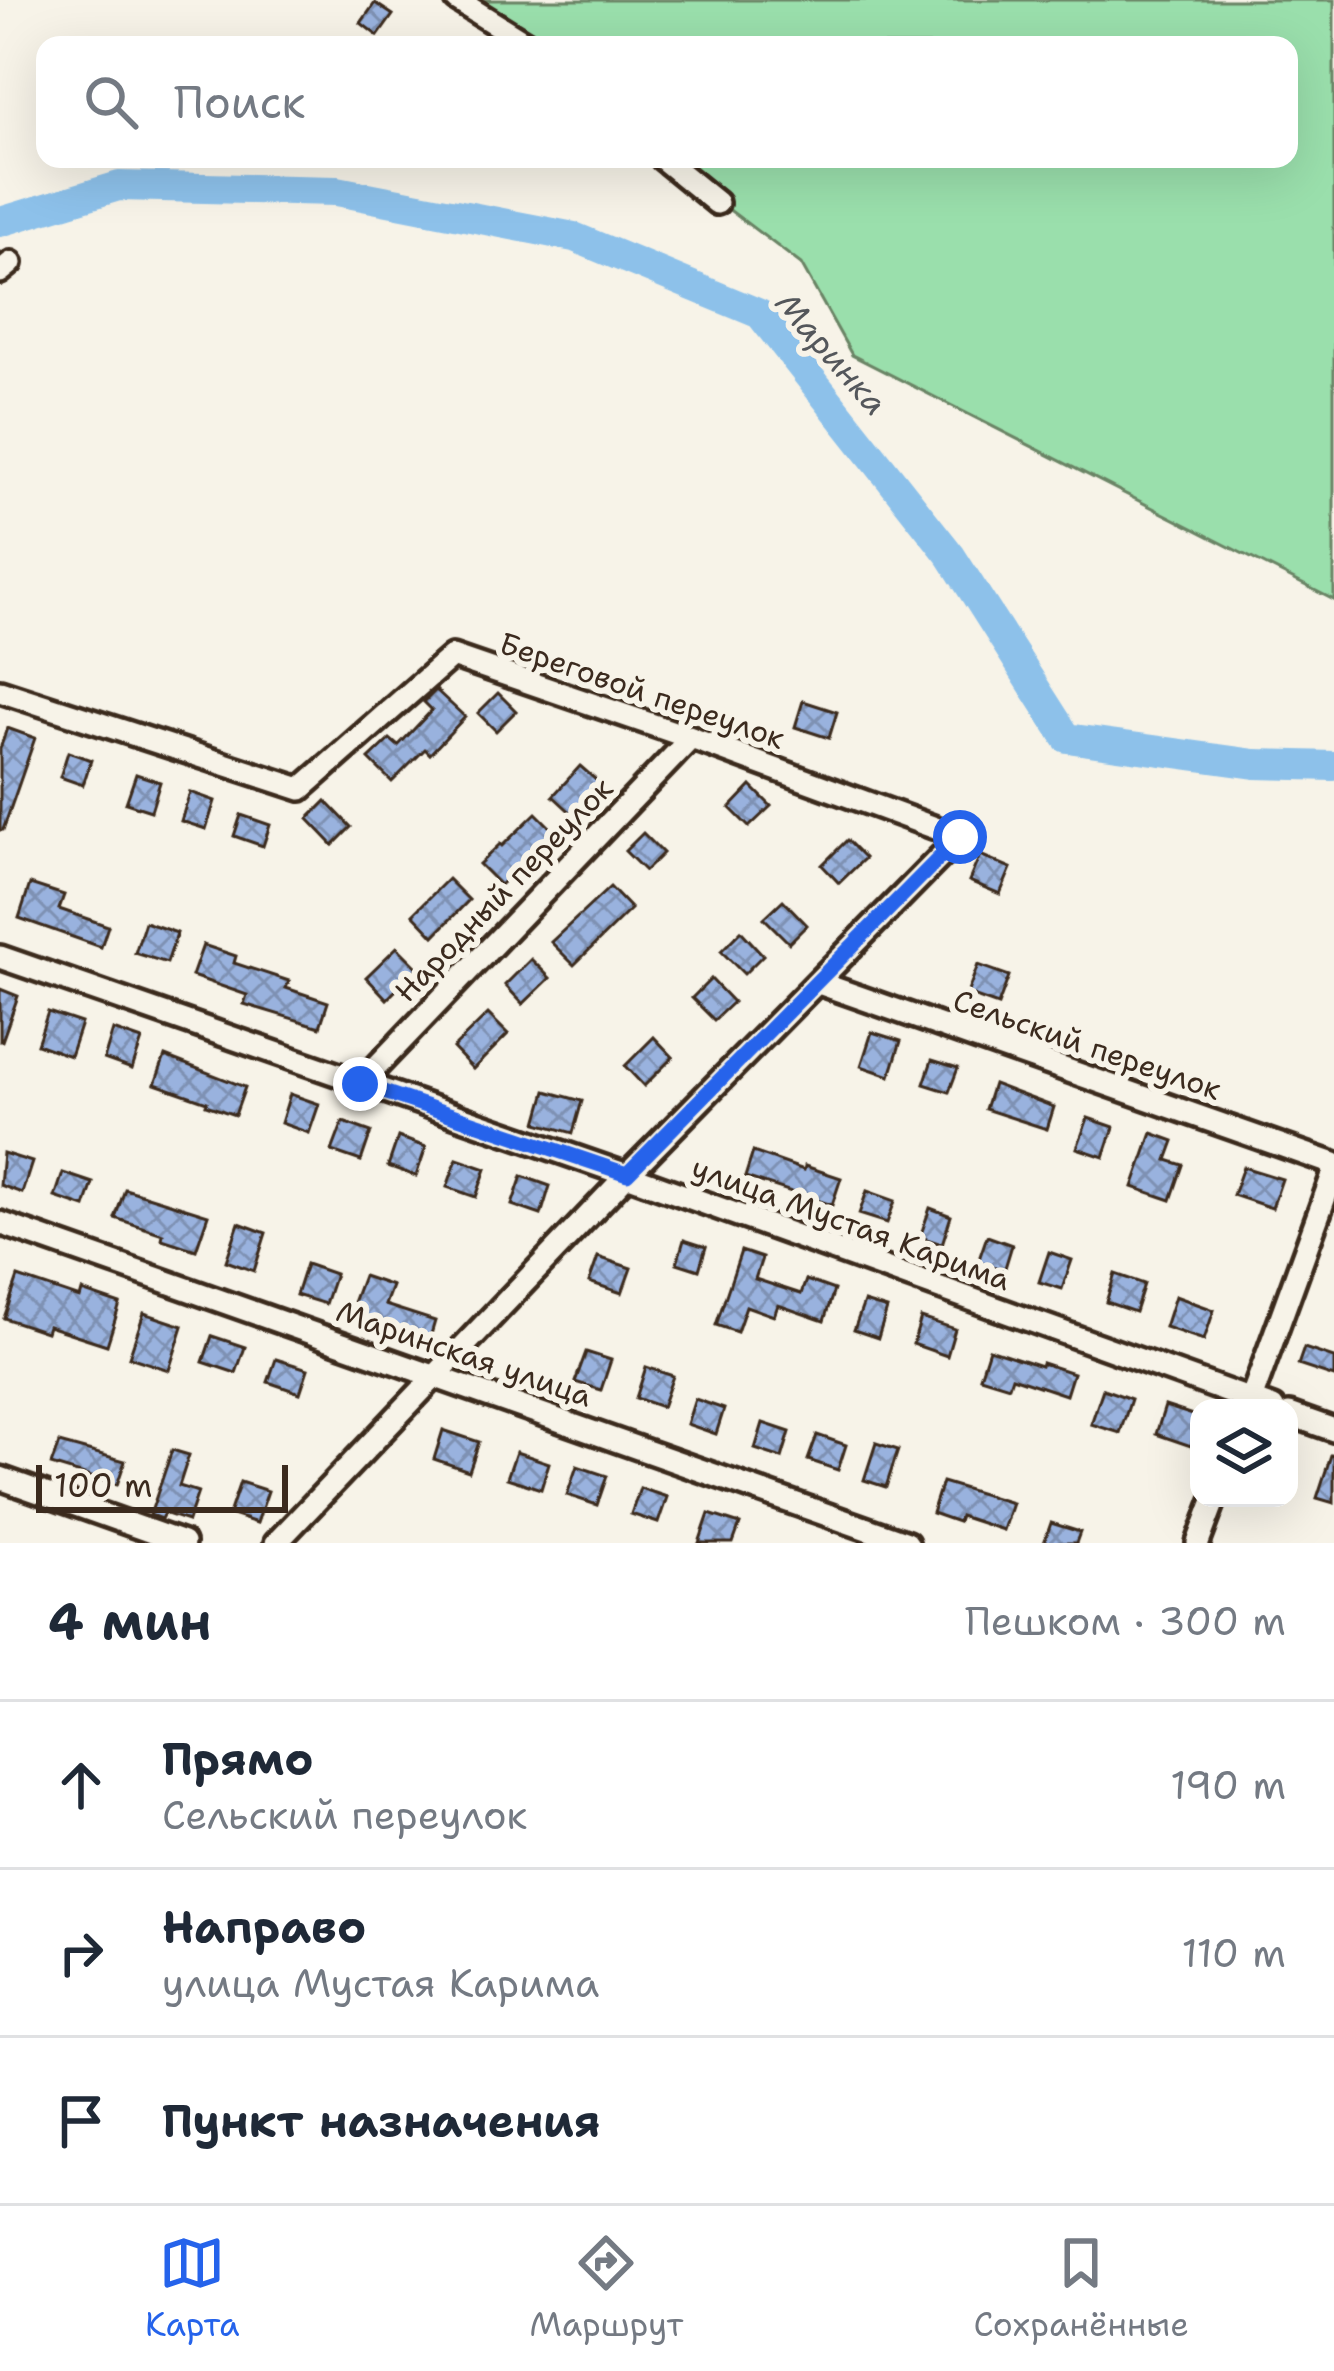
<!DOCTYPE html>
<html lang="ru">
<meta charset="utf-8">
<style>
body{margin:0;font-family:"Shantell Sans",sans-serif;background:#f6f6f7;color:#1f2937}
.controls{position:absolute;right:36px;bottom:36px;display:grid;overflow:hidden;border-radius:24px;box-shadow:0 12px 48px #0002}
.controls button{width:108px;height:108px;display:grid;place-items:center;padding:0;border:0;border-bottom:3px solid #e0e1e3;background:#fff;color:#1f2937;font:60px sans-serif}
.scale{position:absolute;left:36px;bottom:30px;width:252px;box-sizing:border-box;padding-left:12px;border:6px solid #3b2a1e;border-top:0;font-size:33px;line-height:42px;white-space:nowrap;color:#3b2a1e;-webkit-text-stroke:9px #f7f3e8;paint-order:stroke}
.stop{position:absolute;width:36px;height:36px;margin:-27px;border:9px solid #2563eb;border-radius:50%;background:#fff}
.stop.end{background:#2563eb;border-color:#fff;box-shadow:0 3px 12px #0008}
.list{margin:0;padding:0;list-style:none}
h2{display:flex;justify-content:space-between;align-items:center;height:156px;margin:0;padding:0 48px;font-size:51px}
h2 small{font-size:39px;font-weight:400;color:#747a83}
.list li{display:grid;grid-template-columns:78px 1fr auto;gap:36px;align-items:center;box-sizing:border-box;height:168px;padding:0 48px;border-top:3px solid #e0e1e3}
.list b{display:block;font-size:45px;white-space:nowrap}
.list p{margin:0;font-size:39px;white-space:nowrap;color:#747a83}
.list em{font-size:39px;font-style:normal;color:#747a83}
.icon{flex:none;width:66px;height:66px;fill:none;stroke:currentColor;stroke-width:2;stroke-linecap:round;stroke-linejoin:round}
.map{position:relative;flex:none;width:1334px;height:1543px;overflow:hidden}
.search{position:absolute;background:#fff;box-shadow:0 12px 48px #0002;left:36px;right:36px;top:36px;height:132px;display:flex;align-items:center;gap:30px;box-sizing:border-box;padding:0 42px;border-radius:24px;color:#747a83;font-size:45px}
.sheet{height:660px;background:#fff}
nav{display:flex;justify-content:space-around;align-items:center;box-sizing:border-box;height:168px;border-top:3px solid #e0e1e3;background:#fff;font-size:33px;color:#747a83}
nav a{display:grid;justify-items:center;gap:6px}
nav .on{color:#2563eb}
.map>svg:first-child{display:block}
.green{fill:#9adfac;stroke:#6a8465;stroke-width:3}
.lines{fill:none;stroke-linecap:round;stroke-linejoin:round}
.river{stroke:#8dc1ea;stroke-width:30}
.building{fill:url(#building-cross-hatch);stroke:#3b2a1e;stroke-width:3}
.minor-casing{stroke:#3b2a1e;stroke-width:30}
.minor{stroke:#f7f3e8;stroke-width:21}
.route{stroke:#2563eb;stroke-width:15}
.labels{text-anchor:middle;stroke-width:12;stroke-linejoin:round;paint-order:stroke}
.street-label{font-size:30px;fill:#3b2a1e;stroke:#f7f3e8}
.water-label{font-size:33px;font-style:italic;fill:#54575b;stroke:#f7f3e8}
</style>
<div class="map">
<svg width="1334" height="1543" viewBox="0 0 1334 1543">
<defs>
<pattern id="building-cross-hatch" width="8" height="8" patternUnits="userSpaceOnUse" patternTransform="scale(3)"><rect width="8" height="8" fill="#99b2de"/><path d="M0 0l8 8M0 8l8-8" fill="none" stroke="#7e91b3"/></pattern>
</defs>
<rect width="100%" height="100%" fill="#f7f3e8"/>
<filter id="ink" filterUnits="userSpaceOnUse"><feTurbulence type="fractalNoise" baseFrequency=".00833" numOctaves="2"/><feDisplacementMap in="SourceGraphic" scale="24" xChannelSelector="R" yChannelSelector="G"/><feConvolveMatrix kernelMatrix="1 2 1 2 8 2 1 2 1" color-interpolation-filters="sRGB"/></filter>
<g filter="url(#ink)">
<path class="green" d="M452 0H1334V600L852 355 801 264 662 159H1289V45H512Z"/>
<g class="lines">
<path class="river" d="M0 222 119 186 337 191 574 237 760 314 951 556 1067 738 1255 764 1334 766"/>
</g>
<g class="building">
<path d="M375 3 393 15 378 36 361 23Z"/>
<path d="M436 690 465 717 430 754 425 749 392 782 369 759 390 739 398 746 432 710 424 702Z"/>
<path d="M498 693 516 711 496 731 478 713Z"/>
<path d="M803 701 837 712 829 738 795 727Z"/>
<path d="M7 728 35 738 3 830H0V749Z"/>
<path d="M68 752 91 760 83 785 60 777Z"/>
<path d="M580 766 604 787 577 818 553 796Z"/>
<path d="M136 774 160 782 151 811 126 803Z"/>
<path d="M751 786 771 806 749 827 730 808Z"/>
<path d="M190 792 215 801 206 829 181 821Z"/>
<path d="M326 801 351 827 333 845 308 819Z"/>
<path d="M536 813 558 835 533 860 529 856 500 885 479 864 500 844 502 846Z"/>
<path d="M241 815 270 825 263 846 234 836Z"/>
<path d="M643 833 663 853 645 871 625 851Z"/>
<path d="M847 840 865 858 839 883 822 865Z"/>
<path d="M980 855 1011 868 1000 894 969 881Z"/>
<path d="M448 879 469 900 434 936 413 914Z"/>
<path d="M30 884 64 895 59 909 108 926 101 947 19 918Z"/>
<path d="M610 887 631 909 574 965 551 942Z"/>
<path d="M783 900 807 925 789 943 764 918Z"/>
<path d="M145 922 177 933 167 963 135 953Z"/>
<path d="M741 931 763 955 744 974 721 951Z"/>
<path d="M203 945 236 956 234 963 289 981 286 988 328 1002 320 1027 244 1004 247 995 192 976Z"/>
<path d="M397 947 418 968 387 999 366 977Z"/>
<path d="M531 959 550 978 523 1004 505 985Z"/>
<path d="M978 965 1009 976 998 1005 967 994Z"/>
<path d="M711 979 733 1002 714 1020 692 998Z"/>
<path d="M0 989 18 996 2 1041H0Z"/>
<path d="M48 1012 81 1023 70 1056 37 1044Z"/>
<path d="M488 1014 508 1034 473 1069 453 1048Z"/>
<path d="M113 1030 142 1040 132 1069 104 1059Z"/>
<path d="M872 1032 901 1041 890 1076 861 1066Z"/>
<path d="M654 1037 673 1057 644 1086 625 1066Z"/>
<path d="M165 1056 245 1087 235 1115 206 1105 207 1102 155 1084Z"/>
<path d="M932 1060 958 1068 949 1092 924 1084Z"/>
<path d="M993 1084 1054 1107 1047 1129 985 1109Z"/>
<path d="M546 1091 582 1101 573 1133 537 1123Z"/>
<path d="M290 1094 319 1104 309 1133 281 1123Z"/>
<path d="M1088 1118 1114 1127 1104 1157 1077 1148Z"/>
<path d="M343 1122 371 1132 361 1161 332 1151Z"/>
<path d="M1152 1133 1174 1141 1167 1160 1183 1165 1171 1200 1133 1187Z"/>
<path d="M398 1137 426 1147 416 1176 388 1166Z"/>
<path d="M753 1152 804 1170 805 1166 841 1178 832 1205 745 1177Z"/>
<path d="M3 1153 32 1162 22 1193 0 1185Z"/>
<path d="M457 1159 486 1169 476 1197 447 1187Z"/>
<path d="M1243 1167 1282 1179 1272 1208 1233 1195Z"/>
<path d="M63 1173 93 1183 85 1207 55 1197Z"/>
<path d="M522 1176 550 1186 541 1215 512 1205Z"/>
<path d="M125 1189 208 1215 196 1250 162 1239 163 1234 115 1218Z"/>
<path d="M867 1191 895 1201 887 1223 859 1214Z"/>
<path d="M930 1208 951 1216 942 1244 920 1237Z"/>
<path d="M239 1223 266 1233 254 1271 226 1261Z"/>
<path d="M987 1236 1012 1245 1004 1271 978 1262Z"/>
<path d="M684 1240 706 1247 699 1270 677 1263Z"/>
<path d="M741 1251 762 1258 755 1279 801 1294 806 1280 834 1290 824 1321 778 1305 774 1316 746 1306 737 1332 716 1325Z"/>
<path d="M1049 1252 1072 1260 1062 1289 1039 1282Z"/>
<path d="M598 1257 631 1268 622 1293 589 1282Z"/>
<path d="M306 1264 335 1274 325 1304 296 1295Z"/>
<path d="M1115 1274 1144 1284 1135 1312 1106 1302Z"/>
<path d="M363 1276 392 1286 385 1305 435 1321 427 1348 348 1316Z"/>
<path d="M18 1277 80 1298 82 1291 120 1304 107 1345 48 1326 46 1332 4 1318Z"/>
<path d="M1175 1296 1214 1310 1204 1340 1165 1327Z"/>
<path d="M864 1302 887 1309 878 1338 854 1330Z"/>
<path d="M144 1313 183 1326 169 1370 129 1357Z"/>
<path d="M921 1318 955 1329 947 1356 913 1344Z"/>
<path d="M212 1336 245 1347 236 1373 203 1362Z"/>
<path d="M1304 1348 1334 1358V1377L1298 1365Z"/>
<path d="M989 1349 1041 1366 1042 1363 1073 1373 1066 1395 1012 1377 1009 1386 980 1377Z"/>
<path d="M586 1352 611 1360 601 1390 575 1382Z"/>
<path d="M276 1359 308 1369 300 1393 268 1382Z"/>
<path d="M646 1367 673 1376 662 1407 636 1398Z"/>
<path d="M1103 1389 1131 1399 1120 1433 1091 1424Z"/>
<path d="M695 1399 724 1409 716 1434 687 1424Z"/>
<path d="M1165 1406 1199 1417 1191 1446 1156 1434Z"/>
<path d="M763 1423 790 1432 782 1458 755 1449Z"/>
<path d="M443 1430 479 1442 469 1471 434 1459Z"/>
<path d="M817 1435 846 1445 838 1470 808 1460Z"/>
<path d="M59 1443 125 1461 117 1485 51 1465Z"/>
<path d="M876 1443 898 1450 886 1487 864 1480Z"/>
<path d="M172 1450 189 1455 179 1486 198 1492 188 1521 164 1513 161 1519 150 1515Z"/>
<path d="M516 1452 549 1463 541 1489 507 1478Z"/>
<path d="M1331 1455H1334V1503L1317 1498Z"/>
<path d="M577 1466 607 1476 597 1505 567 1495Z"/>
<path d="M240 1482 268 1491 257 1523 229 1514Z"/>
<path d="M942 1482 1012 1503 1003 1530 960 1516 958 1522 932 1513Z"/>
<path d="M640 1488 667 1497 658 1523 631 1514Z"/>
<path d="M709 1514 740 1524 733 1543H699Z"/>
<path d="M1051 1523 1080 1532 1076 1543H1044Z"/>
</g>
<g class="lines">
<defs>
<g id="minor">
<path d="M457 0 529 45"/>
<path d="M663 159 717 203"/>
<path d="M0 272 11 263"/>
<path d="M0 691 301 789 452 656 691 738 960 837 627 1175 276 1543"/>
<path d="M0 957 627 1175 1273 1408"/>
<path d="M819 983 1334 1164"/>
<path d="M360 1084 691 738"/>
<path d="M0 1223 907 1543"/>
<path d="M1248 1408 1334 1172"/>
<path d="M1289 1414 1334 1430"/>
<path d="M0 1478 183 1543"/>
<path d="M1198 1543 1215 1498"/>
</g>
</defs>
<use href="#minor" class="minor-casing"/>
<use href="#minor" class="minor"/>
</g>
</g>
<g class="lines" filter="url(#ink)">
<path class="route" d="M360 1084 627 1174 960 837"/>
</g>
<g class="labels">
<g class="street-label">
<text transform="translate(642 691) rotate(19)" y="10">Береговой переулок</text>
<text transform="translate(504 890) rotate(-46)" y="10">Народный переулок</text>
<text transform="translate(1087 1045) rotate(19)" y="10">Сельский переулок</text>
<text transform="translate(851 1224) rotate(20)" y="10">улица Мустая Карима</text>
<text transform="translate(464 1354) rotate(19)" y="10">Маринская улица</text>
</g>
<g class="water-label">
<text transform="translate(832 353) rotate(49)" y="12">Маринка</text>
</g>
</g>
</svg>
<div class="controls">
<button><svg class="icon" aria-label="layers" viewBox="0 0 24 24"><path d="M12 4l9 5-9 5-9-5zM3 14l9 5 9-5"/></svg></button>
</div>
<div class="scale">100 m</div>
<div class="stop" style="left:960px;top:837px"></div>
<div class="stop end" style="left:360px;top:1084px"></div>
<div class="search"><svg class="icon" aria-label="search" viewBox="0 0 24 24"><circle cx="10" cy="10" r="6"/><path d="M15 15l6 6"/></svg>Поиск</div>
</div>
<section class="sheet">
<h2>4 мин<small>Пешком · 300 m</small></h2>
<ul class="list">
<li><svg class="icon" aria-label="ahead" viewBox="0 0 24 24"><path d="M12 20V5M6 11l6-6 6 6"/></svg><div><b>Прямо</b><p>Сельский переулок</p></div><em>190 m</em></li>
<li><svg class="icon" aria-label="right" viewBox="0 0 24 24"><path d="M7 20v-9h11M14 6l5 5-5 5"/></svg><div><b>Направо</b><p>улица Мустая Карима</p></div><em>110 m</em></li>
<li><svg class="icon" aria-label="arrive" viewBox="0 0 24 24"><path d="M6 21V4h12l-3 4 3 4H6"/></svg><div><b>Пункт назначения</b></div></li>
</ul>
</section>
<nav>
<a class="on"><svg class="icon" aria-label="map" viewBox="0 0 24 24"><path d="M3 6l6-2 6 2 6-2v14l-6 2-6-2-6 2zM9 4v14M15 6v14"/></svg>Карта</a>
<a><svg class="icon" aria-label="directions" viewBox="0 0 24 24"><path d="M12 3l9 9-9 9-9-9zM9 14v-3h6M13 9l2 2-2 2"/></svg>Маршрут</a>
<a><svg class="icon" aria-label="saved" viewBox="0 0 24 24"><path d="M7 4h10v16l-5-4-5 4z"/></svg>Сохранённые</a>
</nav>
